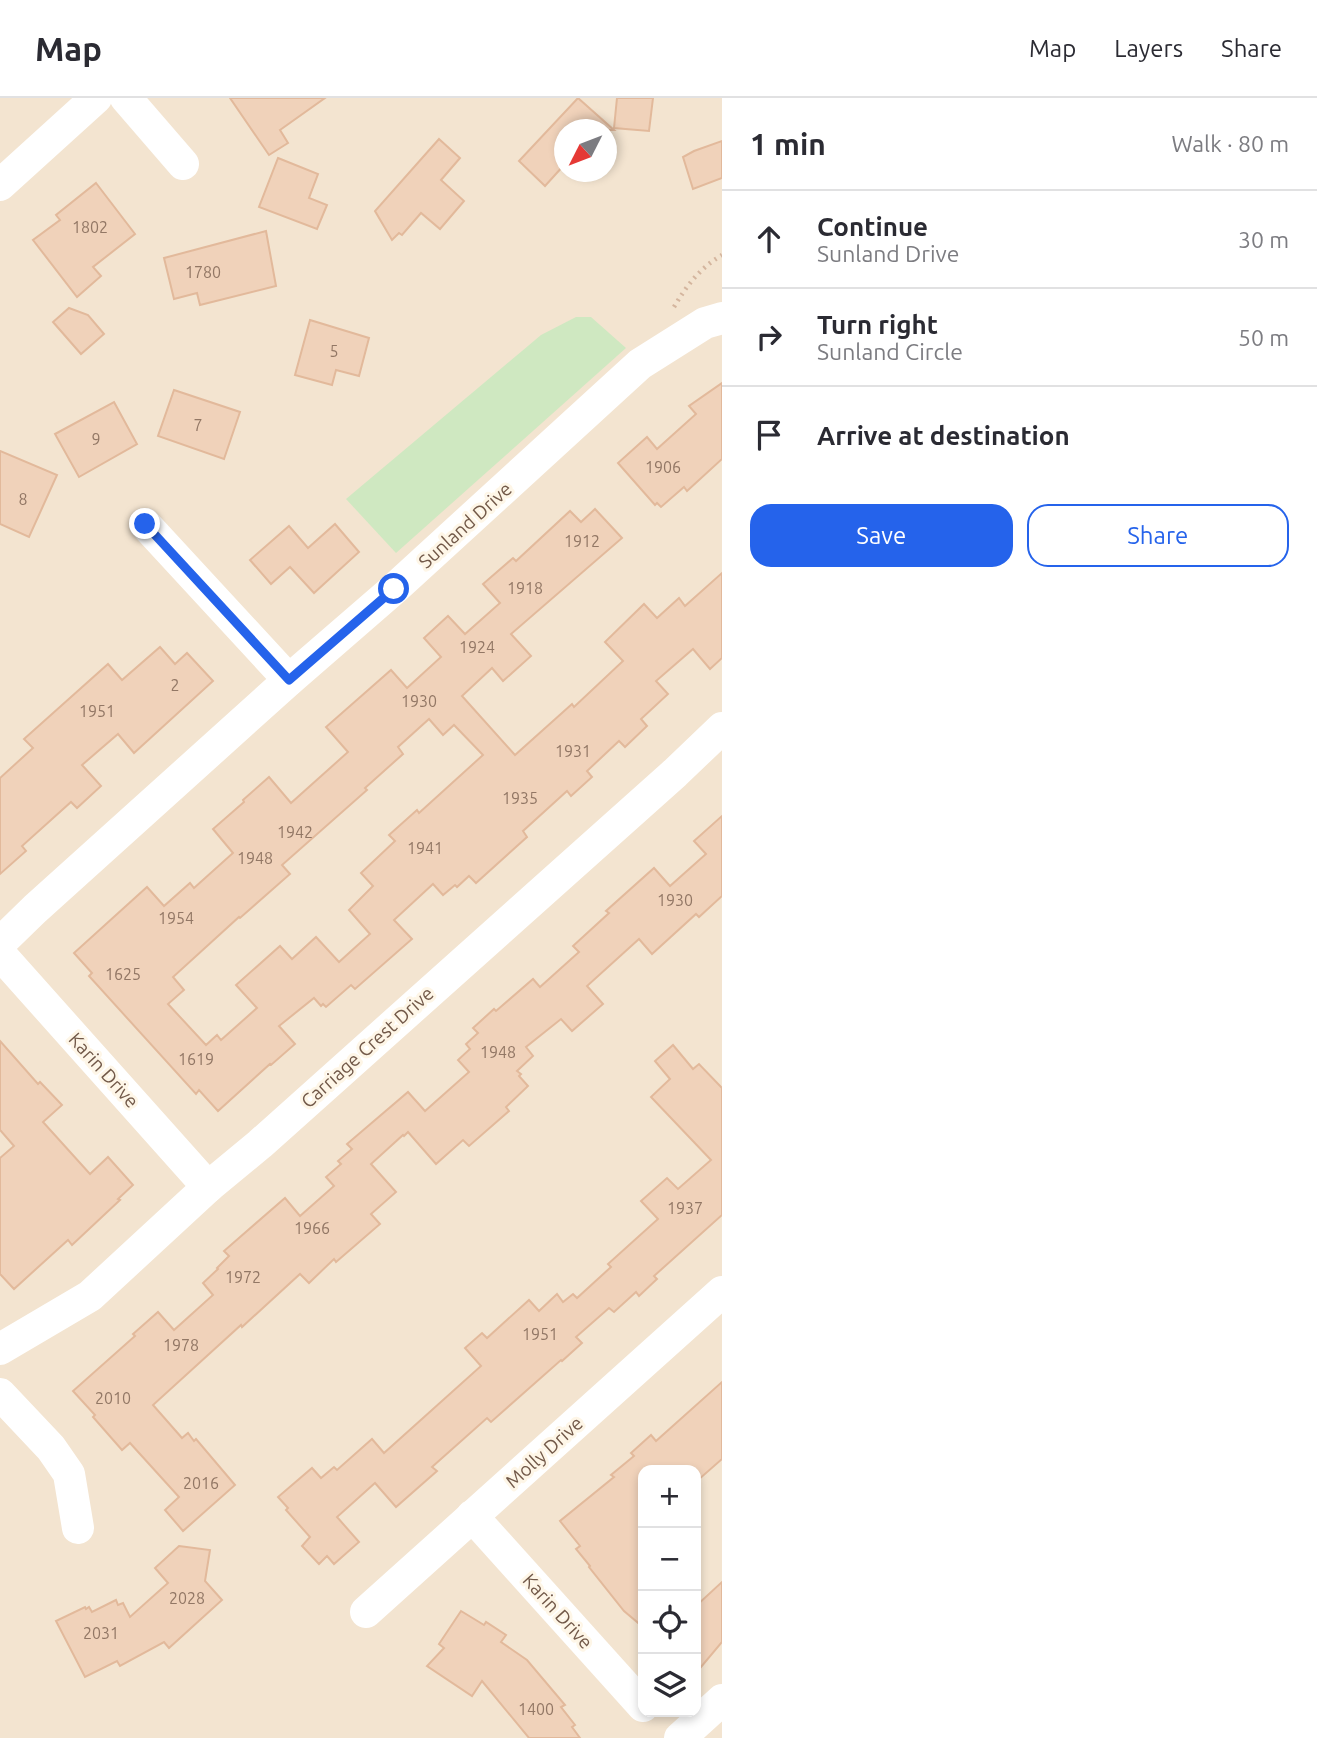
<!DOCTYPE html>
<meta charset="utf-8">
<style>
body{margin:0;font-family:Ubuntu,sans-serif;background:#f7f7f7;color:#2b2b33}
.controls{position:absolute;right:21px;bottom:21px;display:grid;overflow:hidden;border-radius:14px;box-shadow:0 4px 10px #0003}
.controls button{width:63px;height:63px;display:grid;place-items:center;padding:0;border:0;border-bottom:2px solid #e1e1e2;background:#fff;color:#2b2b33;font:35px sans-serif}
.compass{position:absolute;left:554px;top:21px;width:63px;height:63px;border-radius:50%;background:#fff;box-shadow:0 4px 10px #0003;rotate:228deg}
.stop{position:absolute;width:21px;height:21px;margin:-16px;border:5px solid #2563eb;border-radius:50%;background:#fff}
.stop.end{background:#2563eb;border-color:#fff;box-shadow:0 2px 7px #0008}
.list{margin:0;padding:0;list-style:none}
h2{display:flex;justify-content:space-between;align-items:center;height:91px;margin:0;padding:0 28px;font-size:30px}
h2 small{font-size:23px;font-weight:400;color:#7c7c81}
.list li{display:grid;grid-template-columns:46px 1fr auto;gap:21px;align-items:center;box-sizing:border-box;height:98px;padding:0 28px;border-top:2px solid #e1e1e2}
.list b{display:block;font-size:26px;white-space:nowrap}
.list p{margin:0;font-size:23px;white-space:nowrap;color:#7c7c81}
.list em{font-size:23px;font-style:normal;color:#7c7c81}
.actions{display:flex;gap:14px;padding:21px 28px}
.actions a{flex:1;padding:16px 0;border:2px solid #2563eb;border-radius:21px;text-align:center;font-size:24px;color:#2563eb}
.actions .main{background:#2563eb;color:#fff}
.icon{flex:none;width:38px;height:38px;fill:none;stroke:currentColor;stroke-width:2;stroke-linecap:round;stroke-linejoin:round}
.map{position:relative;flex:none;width:722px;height:1640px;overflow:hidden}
header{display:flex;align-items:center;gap:42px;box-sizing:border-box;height:98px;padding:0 35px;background:#fff;border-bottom:2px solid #e1e1e2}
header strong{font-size:33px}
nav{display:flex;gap:38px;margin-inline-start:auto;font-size:24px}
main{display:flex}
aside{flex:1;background:#fff}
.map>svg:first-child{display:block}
.residential{fill:#f3e4d0;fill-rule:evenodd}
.green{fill:#cfe8c1}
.building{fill:#f0d2ba;stroke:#e2b99b;stroke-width:2;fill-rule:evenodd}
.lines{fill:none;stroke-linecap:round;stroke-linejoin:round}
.path{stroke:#d4b59e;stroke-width:4.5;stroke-dasharray:2 5;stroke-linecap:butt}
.street{stroke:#fff;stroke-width:32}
.route{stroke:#2563eb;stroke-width:9}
.labels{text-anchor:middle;stroke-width:6;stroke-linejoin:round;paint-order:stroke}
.number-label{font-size:16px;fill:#927765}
.street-label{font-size:19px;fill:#725949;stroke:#fef6e7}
</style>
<header>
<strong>Map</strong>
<nav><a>Map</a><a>Layers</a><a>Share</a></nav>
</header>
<main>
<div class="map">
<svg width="722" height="1640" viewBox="0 0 722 1640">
<rect width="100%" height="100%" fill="#fbf2e1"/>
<path class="residential" d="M0 0H722V1640H0ZM564 32H606V74H564ZM643 1372H696V1614H643Z"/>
<path class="green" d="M576 219H591L626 250 396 455 346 401 541 237Z"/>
<g class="building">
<path d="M230 0H325L280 32 288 45 269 57Z"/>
<path d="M578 0 614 32H564V67L545 88 519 63Z"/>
<path d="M617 0H653L649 33 614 30Z"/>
<path d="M439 41 460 60 441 82 464 103 440 131 421 115 402 137 399 135 392 142 375 113Z"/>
<path d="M722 43V80L693 91 683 59 694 53Z"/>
<path d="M278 60 318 76 309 100 327 107 317 131 259 109Z"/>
<path d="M96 85 135 136 93 169 101 178 77 199 33 142 60 122 56 117Z"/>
<path d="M266 133 276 188 200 207 197 195 174 201 164 160Z"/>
<path d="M69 210 88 217 104 236 81 256 53 224Z"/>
<path d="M310 222 369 240 359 278 336 272 332 287 295 277Z"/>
<path d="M722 285V361L687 393 684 389 661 409 657 405 655 407 618 365 647 339 657 351 696 316 689 308Z"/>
<path d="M174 292 240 314 224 361 158 338Z"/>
<path d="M114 304 137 346 79 379 55 336Z"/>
<path d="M0 353 57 377 29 439 0 426Z"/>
<path d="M595 411 622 440 511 536 531 558 503 583 492 570 462 598 515 657 572 606 574 609 623 563 605 544 644 506 657 520 679 500 685 508 722 475V560L710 571 693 551 656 583 668 596 641 621 647 628 625 649 619 643 587 673 592 679 571 698 567 693 523 733 527 739 476 785 469 778 457 789 455 787 443 797 433 786 394 822 412 841 355 891 351 887 326 909 323 906 321 908 314 900 279 928 295 946 271 967 270 966 218 1013 199 992 196 996 89 878 92 875 74 855 147 789 164 808 190 785 194 790 233 755 213 731 244 704 243 702 269 679 291 705 348 654 326 629 391 572 407 590 441 559 424 540 448 518 465 536 500 505 483 486 513 460 516 463 570 413 581 424ZM429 621 443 637 454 627 483 657 419 715 417 712 389 737 395 743 361 775 373 788 349 812 370 836 339 864 316 839 292 861 280 848 236 887 257 910 221 942 217 937 206 947 168 906 184 892 173 879 239 819 240 820 290 776 282 767 367 692 365 690 403 656 398 649Z"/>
<path d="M335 426 359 454 314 495 290 469 271 486 250 462 289 428 308 450Z"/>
<path d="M160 549 175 566 187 555 213 583 134 655 118 636 82 667 101 688 77 710 71 704 22 748 26 753 0 776V680L33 650 24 641 108 566 122 582Z"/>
<path d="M722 718V798L699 819 696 816 652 856 639 841 587 888 603 906 572 933 561 921 526 949 533 958 517 973 521 976 519 978 528 988 506 1009 509 1013 469 1048 463 1042 436 1066 408 1034 404 1038 403 1037 371 1066 396 1094 371 1116 380 1126 336 1164 334 1161 309 1185 300 1176 242 1229 241 1227 153 1307 182 1340 188 1335 194 1343 196 1341 235 1387 183 1433 165 1412 179 1399 130 1345 122 1352 93 1319 95 1317 73 1293 135 1238 133 1236 158 1214 174 1232 213 1197 203 1185 218 1171 217 1170 229 1158 224 1153 285 1100 300 1118 334 1088 326 1079 341 1066 338 1063 352 1051 347 1046 408 994 425 1013 469 974 458 962 470 951 466 946 478 935 473 930 494 911 496 913 533 881 540 889 579 854 573 848 609 815 606 813 654 770 670 788 706 756 694 743Z"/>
<path d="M0 943 38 986 40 984 62 1007 43 1024 90 1076 108 1059 133 1087 118 1101 120 1102 72 1147 68 1142 14 1191 0 1176V1060L14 1048 0 1032Z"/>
<path d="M673 947 693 971 699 966 722 990V1117L654 1178 657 1181 639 1198 636 1194 614 1214 609 1210 576 1239 582 1245 562 1263 561 1262 491 1324 487 1320 432 1369 437 1373 396 1409 375 1385 337 1419 359 1444 334 1466 327 1458 319 1466 302 1448 310 1439 286 1412 288 1410 278 1399 312 1370 321 1380 334 1369 337 1372 372 1341 384 1355 481 1268 465 1250 482 1235 487 1240 529 1202 539 1213 557 1196 563 1204 573 1196 577 1200 611 1169 608 1166 658 1121 641 1103 667 1080 678 1091 711 1062 651 999 670 981 655 963Z"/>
<path d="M722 1284V1361L697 1383 696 1381V1372H643V1529L624 1513 589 1469 590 1468 576 1451 580 1448 560 1423 614 1379 611 1377 634 1358 631 1355 651 1337 656 1343Z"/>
<path d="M179 1448 210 1452 205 1483 222 1502 169 1550 164 1544 120 1568 117 1563 85 1579 56 1523 85 1509 86 1511 89 1509 92 1514 116 1502 118 1507 123 1505 130 1519 168 1485 155 1470Z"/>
<path d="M722 1484V1544L696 1575V1508Z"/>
<path d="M461 1513 484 1527 486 1524 506 1537 501 1544 527 1562 565 1607 561 1609 575 1627 572 1629 580 1640H529L482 1583 472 1598 427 1568 444 1550 439 1546Z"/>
</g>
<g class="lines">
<path class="path" d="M674 209C687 187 700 170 722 157"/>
<g class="street">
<path d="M126 0 183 66"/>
<path d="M0 87 96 0"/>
<path d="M145 426 289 582"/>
<path d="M0 845 35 811 289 582 394 491 640 266 705 225 722 220"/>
<path d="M0 856 208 1089"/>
<path d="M0 1251 90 1198 208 1089 260 1046 675 675 722 630"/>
<path d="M0 1296 51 1350 69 1376 78 1430"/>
<path d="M472 1418 643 1608"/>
<path d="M366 1514 722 1194"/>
<path d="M680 1640 722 1602"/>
</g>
</g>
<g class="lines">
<path class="route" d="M145 426 289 582 394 491"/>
</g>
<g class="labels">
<g class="number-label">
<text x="90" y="135">1802</text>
<text x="203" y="180">1780</text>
<text x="334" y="259">5</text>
<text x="198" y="333">7</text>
<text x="96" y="347">9</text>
<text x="663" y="375">1906</text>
<text x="23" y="407">8</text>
<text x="582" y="449">1912</text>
<text x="525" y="496">1918</text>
<text x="477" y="555">1924</text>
<text x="175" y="593">2</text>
<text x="419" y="609">1930</text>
<text x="97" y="619">1951</text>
<text x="573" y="659">1931</text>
<text x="520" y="706">1935</text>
<text x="295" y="740">1942</text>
<text x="425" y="756">1941</text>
<text x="255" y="766">1948</text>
<text x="675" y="808">1930</text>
<text x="176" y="826">1954</text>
<text x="123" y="882">1625</text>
<text x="498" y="960">1948</text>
<text x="196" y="967">1619</text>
<text x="685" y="1116">1937</text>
<text x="312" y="1136">1966</text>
<text x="243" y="1185">1972</text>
<text x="540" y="1242">1951</text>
<text x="181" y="1253">1978</text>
<text x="113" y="1306">2010</text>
<text x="201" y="1391">2016</text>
<text x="187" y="1506">2028</text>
<text x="101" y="1541">2031</text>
<text x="536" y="1617">1400</text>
</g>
<g class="street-label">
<text transform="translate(465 427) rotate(-42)" y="7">Sunland Drive</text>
<text transform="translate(367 949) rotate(-42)" y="7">Carriage Crest Drive</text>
<text transform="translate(104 972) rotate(48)" y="7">Karin Drive</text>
<text transform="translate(544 1354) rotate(-42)" y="7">Molly Drive</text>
<text transform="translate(558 1513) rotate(48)" y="7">Karin Drive</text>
</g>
</g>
</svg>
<div class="controls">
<button>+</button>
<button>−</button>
<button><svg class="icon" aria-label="locate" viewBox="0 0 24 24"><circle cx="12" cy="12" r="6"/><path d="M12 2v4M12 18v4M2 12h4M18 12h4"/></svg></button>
<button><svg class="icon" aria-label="layers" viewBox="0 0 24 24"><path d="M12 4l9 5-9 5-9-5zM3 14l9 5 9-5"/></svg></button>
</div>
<svg class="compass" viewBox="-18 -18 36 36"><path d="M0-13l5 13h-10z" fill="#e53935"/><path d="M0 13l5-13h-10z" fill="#7c7c81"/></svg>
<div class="stop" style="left:394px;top:491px"></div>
<div class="stop end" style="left:145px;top:426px"></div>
</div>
<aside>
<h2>1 min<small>Walk · 80 m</small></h2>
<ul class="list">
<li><svg class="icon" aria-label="ahead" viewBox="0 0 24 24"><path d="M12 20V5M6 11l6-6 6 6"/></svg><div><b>Continue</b><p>Sunland Drive</p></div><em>30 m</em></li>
<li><svg class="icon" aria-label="right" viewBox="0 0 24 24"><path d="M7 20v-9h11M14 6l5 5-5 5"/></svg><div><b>Turn right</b><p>Sunland Circle</p></div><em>50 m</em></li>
<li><svg class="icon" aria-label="arrive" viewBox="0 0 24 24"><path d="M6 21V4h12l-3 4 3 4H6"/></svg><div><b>Arrive at destination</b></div></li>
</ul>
<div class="actions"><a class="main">Save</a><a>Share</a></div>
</aside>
</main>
